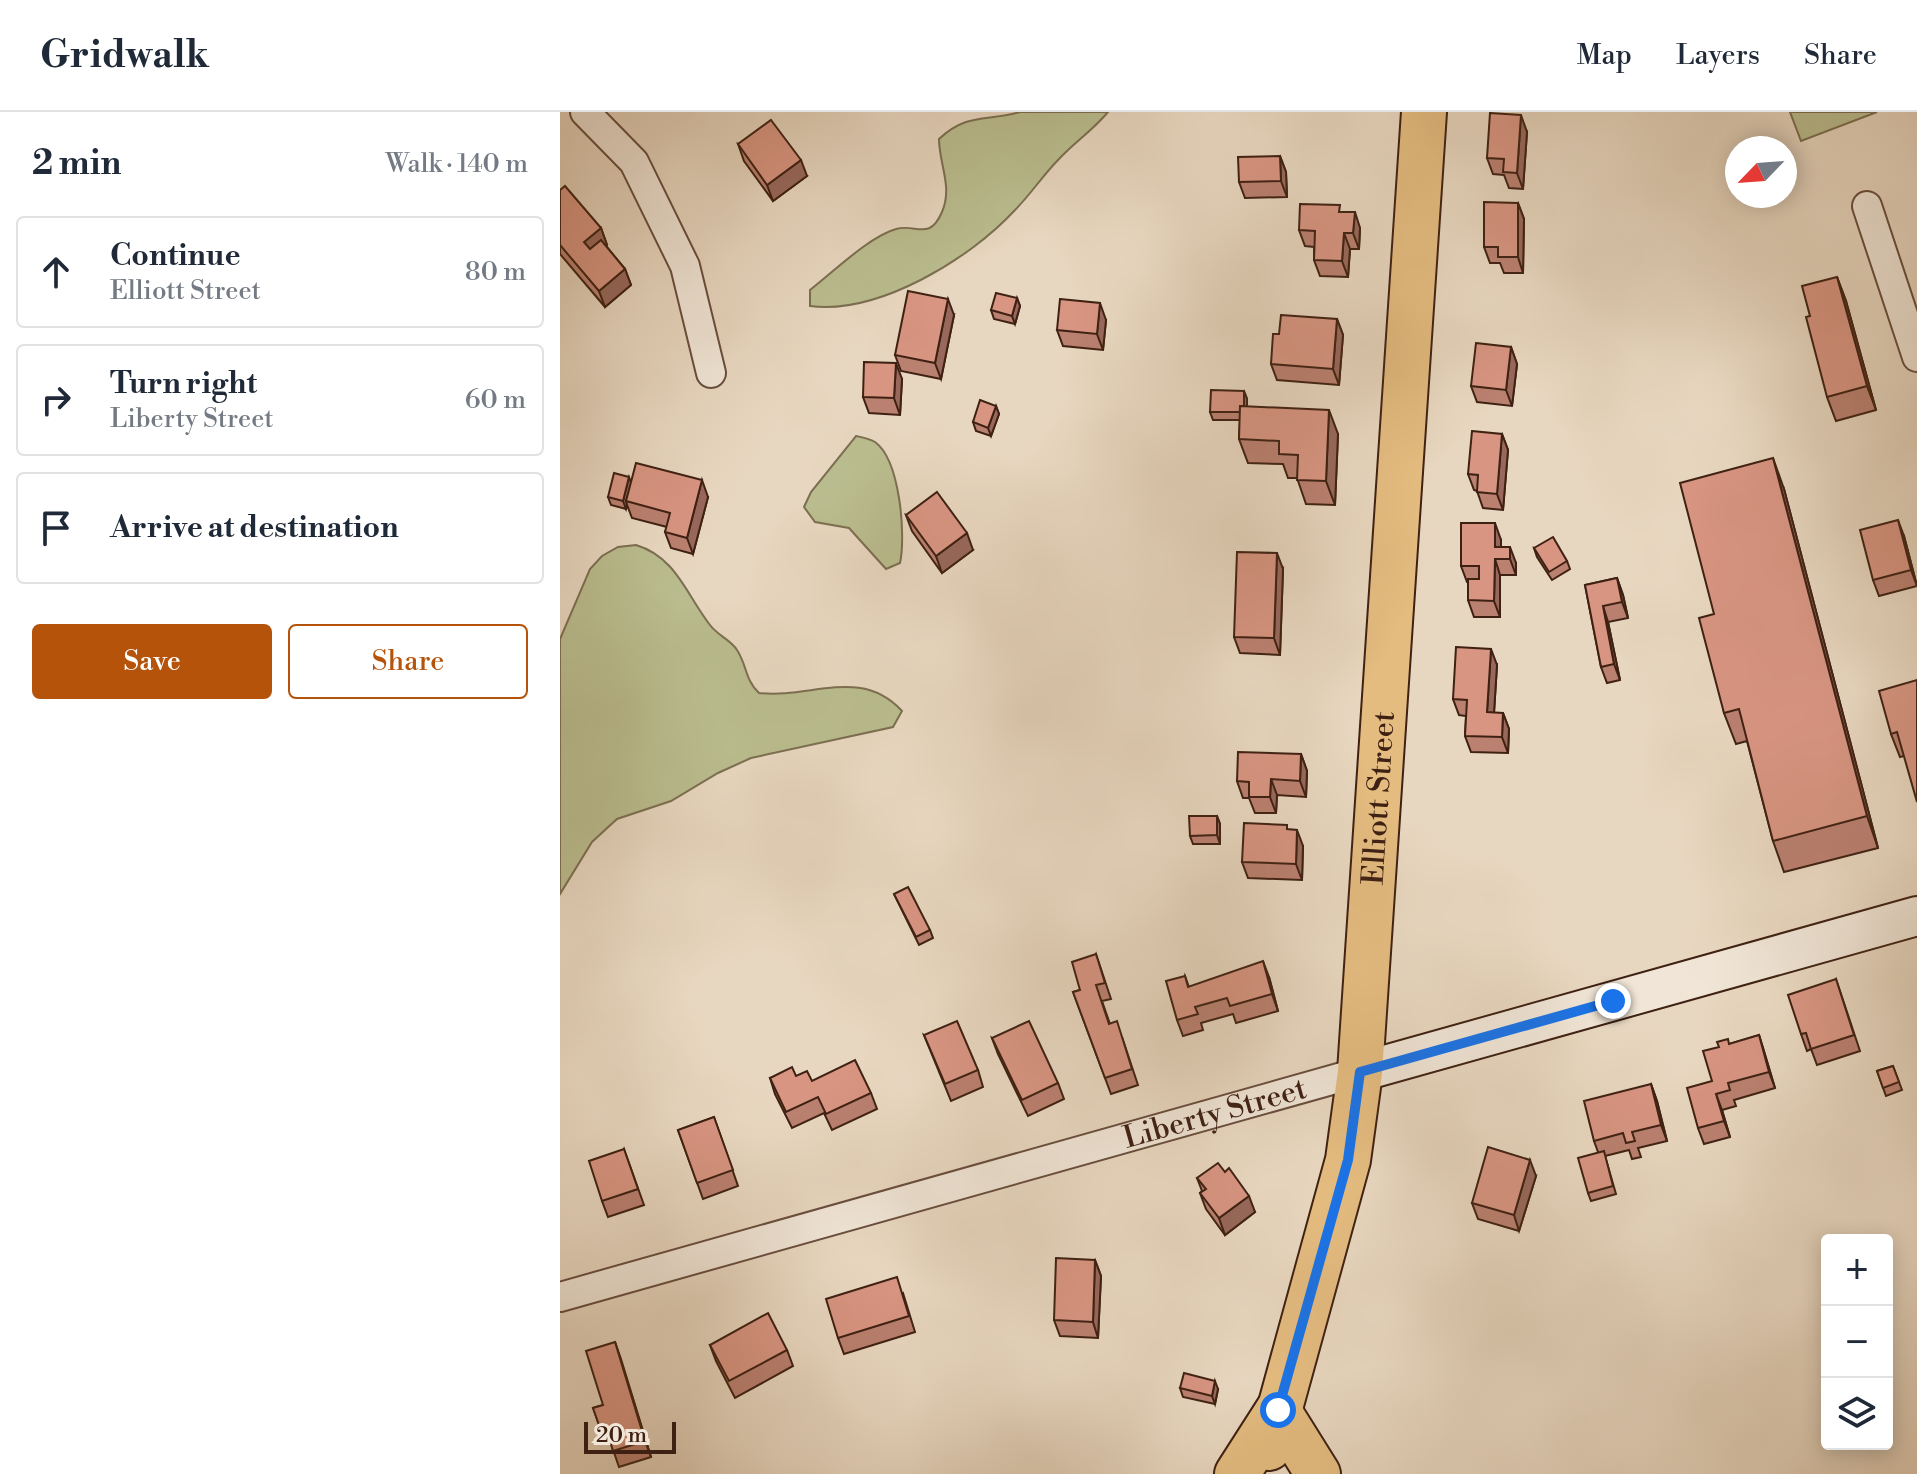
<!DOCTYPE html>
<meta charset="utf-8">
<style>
body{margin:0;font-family:"Libre Bodoni",serif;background:#f6f6f7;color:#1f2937}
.controls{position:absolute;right:24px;bottom:24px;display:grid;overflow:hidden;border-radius:8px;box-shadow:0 4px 20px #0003}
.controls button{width:72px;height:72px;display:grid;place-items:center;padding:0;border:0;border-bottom:2px solid #e0e1e3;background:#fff;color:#1f2937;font:40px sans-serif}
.compass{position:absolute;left:1165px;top:24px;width:72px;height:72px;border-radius:50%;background:#fff;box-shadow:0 4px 20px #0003;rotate:245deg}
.scale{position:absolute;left:24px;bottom:20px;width:92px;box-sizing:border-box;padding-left:8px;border:4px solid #3f2113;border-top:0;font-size:22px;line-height:28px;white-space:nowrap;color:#3f2113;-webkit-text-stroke:6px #f0e5d6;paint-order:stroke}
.stop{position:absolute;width:24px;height:24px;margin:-18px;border:6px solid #1a73e8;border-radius:50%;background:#fff}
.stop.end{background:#1a73e8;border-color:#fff;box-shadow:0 2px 8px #0008}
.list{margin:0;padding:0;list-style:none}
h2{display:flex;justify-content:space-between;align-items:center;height:104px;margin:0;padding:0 32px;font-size:34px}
h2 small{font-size:26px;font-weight:400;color:#747a83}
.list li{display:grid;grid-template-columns:52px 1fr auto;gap:24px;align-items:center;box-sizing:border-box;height:112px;margin:0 16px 16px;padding:0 16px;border:2px solid #e0e1e3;border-radius:8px}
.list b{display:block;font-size:30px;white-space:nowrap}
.list p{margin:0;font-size:26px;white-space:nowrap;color:#747a83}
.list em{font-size:26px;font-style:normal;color:#747a83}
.actions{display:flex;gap:16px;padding:24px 32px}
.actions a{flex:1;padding:18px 0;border:2px solid #b45309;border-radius:8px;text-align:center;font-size:28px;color:#b45309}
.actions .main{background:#b45309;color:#fff}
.icon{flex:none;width:44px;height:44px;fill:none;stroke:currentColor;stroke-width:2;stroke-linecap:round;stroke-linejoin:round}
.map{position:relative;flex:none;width:1357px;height:1362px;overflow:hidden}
header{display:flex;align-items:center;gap:48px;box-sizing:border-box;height:112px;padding:0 40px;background:#fff;border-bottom:2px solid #e0e1e3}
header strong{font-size:38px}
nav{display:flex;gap:44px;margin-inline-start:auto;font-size:28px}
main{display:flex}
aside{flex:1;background:#fff}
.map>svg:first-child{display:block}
.green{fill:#babd8f;stroke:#7c6f51;stroke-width:2}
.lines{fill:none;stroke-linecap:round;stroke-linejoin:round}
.street-casing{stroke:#694e3e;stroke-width:32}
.secondary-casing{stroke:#3f2113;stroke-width:42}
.primary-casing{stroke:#3f2113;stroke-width:48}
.highway-casing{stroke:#3f2113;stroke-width:48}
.street{stroke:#f0e5d6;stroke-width:28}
.secondary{stroke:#f0e5d6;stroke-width:38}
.primary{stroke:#e4bc80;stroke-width:44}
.highway{stroke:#e4bc80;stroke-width:44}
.wall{fill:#ba8070;stroke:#3f2113;stroke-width:2}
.shaded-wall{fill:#97685b;stroke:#3f2113;stroke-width:2}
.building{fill:#d89582;stroke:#3f2113;stroke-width:2}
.route{stroke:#1a73e8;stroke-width:10}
.labels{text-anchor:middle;stroke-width:6;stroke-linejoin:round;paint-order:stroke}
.street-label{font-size:30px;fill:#3f2113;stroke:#f0e5d6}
</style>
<header>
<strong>Gridwalk</strong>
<nav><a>Map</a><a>Layers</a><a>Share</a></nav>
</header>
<main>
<aside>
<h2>2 min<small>Walk · 140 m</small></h2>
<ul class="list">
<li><svg class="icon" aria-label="ahead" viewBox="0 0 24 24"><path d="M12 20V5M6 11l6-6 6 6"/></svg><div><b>Continue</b><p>Elliott Street</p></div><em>80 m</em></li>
<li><svg class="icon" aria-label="right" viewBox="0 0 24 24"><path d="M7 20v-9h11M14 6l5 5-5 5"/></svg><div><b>Turn right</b><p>Liberty Street</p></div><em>60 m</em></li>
<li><svg class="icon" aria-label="arrive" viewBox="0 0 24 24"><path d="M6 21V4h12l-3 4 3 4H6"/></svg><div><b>Arrive at destination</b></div></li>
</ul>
<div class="actions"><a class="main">Save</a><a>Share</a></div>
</aside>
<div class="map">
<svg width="1357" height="1362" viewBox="0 0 1357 1362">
<rect width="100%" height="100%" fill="#e8d7c0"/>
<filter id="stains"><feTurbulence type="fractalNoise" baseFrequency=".0025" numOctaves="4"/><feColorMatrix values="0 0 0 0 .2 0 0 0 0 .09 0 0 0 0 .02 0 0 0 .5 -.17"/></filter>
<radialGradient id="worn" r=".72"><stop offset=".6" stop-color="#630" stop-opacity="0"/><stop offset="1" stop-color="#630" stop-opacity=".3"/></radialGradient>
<g class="green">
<path d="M460 0H548C533 18 515 30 499 47 483 63 471 82 455 98 410 147 318 203 250 194V178C272 161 310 124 336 117 356 111 369 130 382 100 393 75 379 52 379 27 408 0 426 10 460 0Z"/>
<path d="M1230 0H1317L1241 29Z"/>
<path d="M296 324C301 325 310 327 315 330 340 348 346 423 340 451L326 457 289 416 255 410 244 395 251 380Z"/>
<path d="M76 433C116 445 126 482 150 513 157 523 171 528 177 538 187 553 185 568 199 581 251 587 301 554 342 599L333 615 191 646 158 661 111 689 57 707 32 730 0 782V527L30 457 42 444 58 435Z"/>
</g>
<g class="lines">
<defs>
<g id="street">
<path d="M25 0 74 50 125 154 151 261"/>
<path d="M1307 94 1357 245"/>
<path id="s1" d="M0 1185 800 960"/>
</g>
<path id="secondary" d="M800 960 1357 804"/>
<g id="primary">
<path id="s2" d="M709 1336 788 1048 800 960 864 0"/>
</g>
<path id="highway" d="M677 1362 718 1298 758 1362"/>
</defs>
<use href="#street" class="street-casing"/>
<use href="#secondary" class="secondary-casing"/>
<use href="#primary" class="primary-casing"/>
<use href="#highway" class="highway-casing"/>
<use href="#street" class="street"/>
<use href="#secondary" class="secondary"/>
<use href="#primary" class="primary"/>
<use href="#highway" class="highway"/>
</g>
<g class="wall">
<path d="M967 20 963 77 949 76 944 63 933 62 927 46Z"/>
<path d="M178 32 247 64 213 89 184 49Z"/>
<path d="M720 44 726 60 727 85 685 86 679 70Z"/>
<path d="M0 78 41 116 47 133 46 134 65 157 71 173 45 195 0 142Z"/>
<path d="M958 91 964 107 963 161H944L940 151H930L924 135Z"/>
<path d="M782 100 800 116 799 137H790L788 165 760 164 754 148V135L745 134 739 118Z"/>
<path d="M1277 165 1286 189 1316 298 1276 309 1267 285Z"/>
<path d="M457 186 460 194 455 212 434 207 431 198Z"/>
<path d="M394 203 381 267 341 259 335 243Z"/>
<path d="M777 207 783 223 779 273 717 268 711 252 719 222Z"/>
<path d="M546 208 543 238 503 234 497 218Z"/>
<path d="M951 235 957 252 952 294 917 290 911 274Z"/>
<path d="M342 267 340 303 309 301 303 285Z"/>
<path d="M684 279 687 287V295L778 322 775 393 746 392 737 366H728L723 352 688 351 679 327 680 308H653L650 300Z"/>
<path d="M436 294 439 302 431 324 416 319 413 310Z"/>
<path d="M942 322 948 338 943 398 923 396 917 379 914 378 908 362Z"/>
<path d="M71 371 148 385 133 442 111 436 105 420 107 415 72 406 67 393 66 397 51 393 48 385Z"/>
<path d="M1224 377 1318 736 1224 760 1213 729 1187 629 1176 632 1164 601 1154 502Z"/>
<path d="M346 403 413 438 382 461 352 419Z"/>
<path d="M1344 424 1357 474 1319 484 1313 468Z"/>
<path d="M941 428V435L956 451V463H940V505H914L908 488V470H907L901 454Z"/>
<path d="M974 436 1007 449 1010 457 992 468 977 445Z"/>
<path d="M723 457 720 543 680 541 674 525Z"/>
<path d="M1057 466 1063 483 1068 506 1048 510 1060 568 1047 571 1041 555 1025 473Z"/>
<path d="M937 553 934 601H943L949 617 948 641 911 640 905 624 906 604 899 603 893 587Z"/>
<path d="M1357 568 1344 644 1340 645 1331 622Z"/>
<path d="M741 642 747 659 746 685 717 683 716 701H695L689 686H683L677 669Z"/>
<path d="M657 704 660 712V732H633L630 724Z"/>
<path d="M743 734 742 768 688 766 682 750Z"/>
<path d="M334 782 370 818 373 826 359 833Z"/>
<path d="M536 842 551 887 542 889 550 912 562 925 578 973 551 982 513 880 520 878Z"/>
<path d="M625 864 629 875 709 865 718 899 676 911 673 902 641 911 643 918 623 924 617 908Z"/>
<path d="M1276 867 1300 939 1257 953 1251 937 1247 939 1241 922Z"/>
<path d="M364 923 418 958 423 975 391 989Z"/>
<path d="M1199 923 1215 976 1174 988 1176 994 1162 998 1170 1025 1144 1032 1138 1016 1152 969 1169 932Z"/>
<path d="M432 926 498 971 504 987 468 1004 438 942Z"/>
<path d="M1333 954 1342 978 1326 984 1317 959Z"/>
<path d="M236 964 252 969 311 981 317 997 272 1018 264 1001 232 1016 215 982 210 966Z"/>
<path d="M1091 972 1097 989 1107 1029 1078 1036 1081 1045 1072 1047 1069 1038 1045 1044 1056 1082 1031 1089 1028 1081 1038 1040 1034 1029Z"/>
<path d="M154 1005 178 1074 143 1087 118 1018Z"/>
<path d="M64 1037 84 1093 48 1105 42 1089Z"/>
<path d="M665 1060 695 1100 665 1123 646 1097 640 1081 642 1079 637 1066Z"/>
<path d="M976 1064 959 1119 918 1107 912 1091Z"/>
<path d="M535 1148 541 1164 538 1226 500 1224 494 1208Z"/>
<path d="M343 1181 355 1220 284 1242 278 1226Z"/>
<path d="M55 1230 91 1345 59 1355 50 1329 45 1330 33 1296 43 1293Z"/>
<path d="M150 1233 227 1238 233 1254 175 1286 156 1249Z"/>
<path d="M620 1276 658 1277 655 1292 623 1285Z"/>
</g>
<g class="shaded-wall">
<path d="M961 3 967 20 963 77 957 61Z"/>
<path d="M720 44 726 60 727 85 721 69Z"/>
<path d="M241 48 247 64 213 89 207 73Z"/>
<path d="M958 91 964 107 963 161 958 145Z"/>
<path d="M795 100 800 116 799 137 793 121Z"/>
<path d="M41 116 47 133 30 147 24 130Z"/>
<path d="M784 121 790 137 788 165 782 149Z"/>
<path d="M65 157 71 173 45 195 39 179Z"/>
<path d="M1277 165 1286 189 1316 298 1307 274Z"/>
<path d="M457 186 460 194 455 212 452 204Z"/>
<path d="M388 187 394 203 381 267 375 251Z"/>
<path d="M540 191 546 208 543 238 537 222Z"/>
<path d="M777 207 783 223 779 273 773 257Z"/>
<path d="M951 235 957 252 952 294 946 278Z"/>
<path d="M336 251 342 267 340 303 334 286Z"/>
<path d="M684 279 687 287V308L684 300Z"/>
<path d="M436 294 439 302 431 324 428 316Z"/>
<path d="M769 298 778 322 775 393 766 369Z"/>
<path d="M942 322 948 338 943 398 937 382Z"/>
<path d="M1213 346 1224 377 1318 736 1307 704Z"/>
<path d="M69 365 72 373 66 389 67 393 66 397 63 389Z"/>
<path d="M142 368 148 385 133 442 127 426Z"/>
<path d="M1338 408 1344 424 1357 474 1351 458Z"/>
<path d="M935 411 941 428V447L935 435Z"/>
<path d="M407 421 413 438 382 461 376 444Z"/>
<path d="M950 435 956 451V463L950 447Z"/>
<path d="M717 441 723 457 720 543 714 526Z"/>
<path d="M935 447 940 463V505L934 489Z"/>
<path d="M1057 466 1063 483 1068 506 1062 490Z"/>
<path d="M1043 494 1048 510 1060 568 1054 552Z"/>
<path d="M931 537 937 553 933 617 927 600Z"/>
<path d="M943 601 949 617 948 641 942 625Z"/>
<path d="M741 642 747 659 746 685 740 669Z"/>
<path d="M711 667 717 683 716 701 710 685Z"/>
<path d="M657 704 660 712V732L657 723Z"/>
<path d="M737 718 743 734 742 768 736 752Z"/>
<path d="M703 849 709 865 718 899 712 882Z"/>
<path d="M1199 923 1204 939 1215 976 1209 960Z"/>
<path d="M1091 972 1097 989 1107 1029 1101 1013Z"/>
<path d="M1156 982 1162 998 1170 1025 1164 1009Z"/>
<path d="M970 1048 976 1064 959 1119 954 1103Z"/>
<path d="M689 1084 695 1100 665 1123 659 1106Z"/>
<path d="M535 1148 541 1164 538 1226 533 1210Z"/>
<path d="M55 1230 61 1247 91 1345 85 1329Z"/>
<path d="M655 1269 658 1277 655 1292 652 1284Z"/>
</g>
<g class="building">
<path d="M930 1 961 3 957 61 943 60 944 47 927 46Z"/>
<path d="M211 8 241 48 207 73 178 32Z"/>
<path d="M720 44 721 69 679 70 678 45Z"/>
<path d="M5 74 41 116 24 130 30 137 41 128 65 157 39 179 0 133V78Z"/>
<path d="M924 90 958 91V145H938V135H924Z"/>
<path d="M740 92 780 93 779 100H795L793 121H784L782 149 754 148 755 119 739 118Z"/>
<path d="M1277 165 1307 274 1267 285 1246 205 1250 204 1242 174Z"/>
<path d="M348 179 388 187 375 251 335 243Z"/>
<path d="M436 181 457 186 452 204 431 198Z"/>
<path d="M500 187 540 191 537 222 497 218Z"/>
<path d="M721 203 777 207 773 257 711 252 713 222H719Z"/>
<path d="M916 231 951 235 946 278 911 274Z"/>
<path d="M304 250 336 251 334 286 303 285Z"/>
<path d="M651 278 684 279V294H680V300H650Z"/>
<path d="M420 288 436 294 428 316 413 310Z"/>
<path d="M680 294 769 298 766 369 737 368 738 343 719 342V329L679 327Z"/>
<path d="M912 319 942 322 937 382 917 380 918 363 908 362Z"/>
<path d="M1213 346 1307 704 1213 729 1179 597 1164 601 1139 506 1154 502 1120 371Z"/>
<path d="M76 351 142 368 127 426 105 420 110 401 66 389Z"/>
<path d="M54 361 69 365 63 389 48 385Z"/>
<path d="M377 380 407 421 376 444 346 403Z"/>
<path d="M1338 408 1351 458 1313 468 1300 418Z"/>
<path d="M901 411H935V435H950V447H935L934 489 908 488V467H919V454H901Z"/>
<path d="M993 425 1007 449 989 460 974 436Z"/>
<path d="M677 440 717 441 714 526 674 525Z"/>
<path d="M1057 466 1062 490 1043 494 1054 552 1041 555 1025 473Z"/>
<path d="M896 535 931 537 927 600 943 601 942 625 905 624 907 588 893 587Z"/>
<path d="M1357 568V690L1337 620 1331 622 1319 579Z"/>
<path d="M678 640 741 642 740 669 711 667 710 685H689V670L677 669Z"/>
<path d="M629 704H657V723L630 724Z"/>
<path d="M684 711 727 713V717L737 718 736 752 682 750Z"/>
<path d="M348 775 370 818 356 825 334 782Z"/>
<path d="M536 842 545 871 536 873 549 912 557 909 572 957 545 966 513 880 520 878 512 850Z"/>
<path d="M703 849 712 882 670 894 667 886 635 895 638 902 617 908 606 869 625 864 628 875Z"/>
<path d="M1276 867 1294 923 1251 937 1246 921 1241 922 1228 883Z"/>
<path d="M397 909 418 958 385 972 364 923Z"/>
<path d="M469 909 498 971 462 988 432 926Z"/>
<path d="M1199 923 1209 960 1168 971 1170 978 1156 982 1164 1009 1138 1016 1127 976 1152 969 1143 939 1159 935 1157 930 1168 927 1169 932Z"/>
<path d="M295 948 311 981 266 1002 258 985 226 1000 210 966 232 955 236 964 247 959 252 969Z"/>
<path d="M1333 954 1339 970 1323 976 1317 959Z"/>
<path d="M1091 972 1101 1013 1072 1020 1075 1029 1066 1031 1063 1021 1034 1029 1024 989Z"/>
<path d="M154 1005 173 1058 137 1071 118 1018Z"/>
<path d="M928 1035 970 1048 954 1103 912 1091Z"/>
<path d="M64 1037 78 1077 42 1089 29 1049Z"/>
<path d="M1044 1039 1053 1074 1028 1081 1018 1046Z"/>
<path d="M658 1051 665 1060 669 1056 689 1084 659 1106 640 1081 646 1077 637 1066Z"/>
<path d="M496 1146 535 1148 533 1210 494 1208Z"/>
<path d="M337 1165 349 1204 278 1226 266 1187Z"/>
<path d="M208 1201 227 1238 169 1269 150 1233Z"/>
<path d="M55 1230 85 1329 53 1339 45 1312 39 1313 33 1296 43 1293 26 1239Z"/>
<path d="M624 1261 655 1269 652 1284 620 1276Z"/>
</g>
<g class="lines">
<path class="route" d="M718 1298 788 1048 800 960 1053 889"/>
</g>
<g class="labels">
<g class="street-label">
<text dy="10" stroke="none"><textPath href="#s2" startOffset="662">Elliott Street</textPath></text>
<text dy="10" stroke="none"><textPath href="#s1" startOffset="680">Liberty Street</textPath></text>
</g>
</g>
<rect width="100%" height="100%" filter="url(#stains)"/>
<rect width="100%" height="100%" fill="url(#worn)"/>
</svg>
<div class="controls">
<button>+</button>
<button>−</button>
<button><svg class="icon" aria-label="layers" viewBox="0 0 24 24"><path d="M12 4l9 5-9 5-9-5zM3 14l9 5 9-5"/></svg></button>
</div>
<svg class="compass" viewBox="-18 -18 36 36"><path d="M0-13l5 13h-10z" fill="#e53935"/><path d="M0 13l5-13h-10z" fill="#747a83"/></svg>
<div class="scale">20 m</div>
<div class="stop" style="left:718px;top:1298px"></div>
<div class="stop end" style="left:1053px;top:889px"></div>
</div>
</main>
